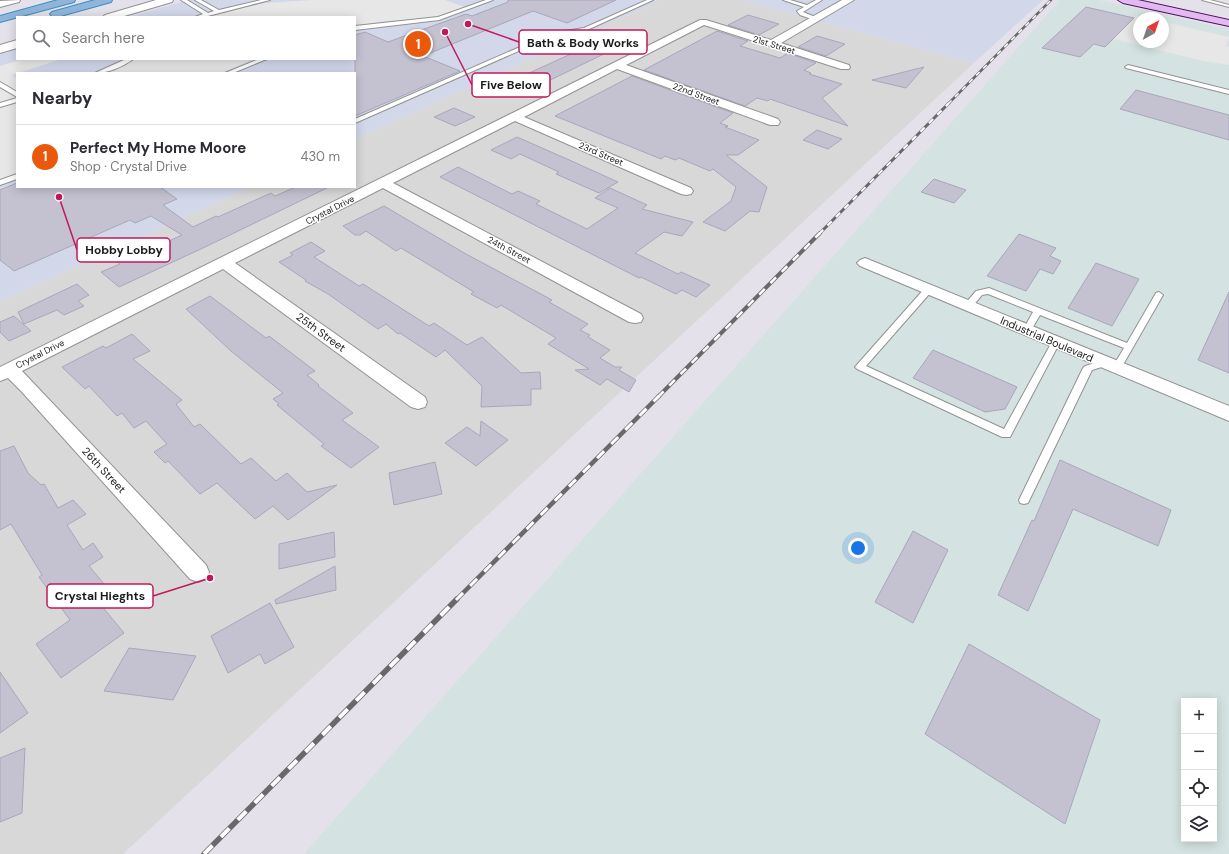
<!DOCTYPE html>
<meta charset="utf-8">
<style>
body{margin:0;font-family:"DM Sans",sans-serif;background:#f2f2f3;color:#2b2b33}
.controls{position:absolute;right:12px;bottom:12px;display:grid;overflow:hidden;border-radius:0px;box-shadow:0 2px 10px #0003}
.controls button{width:36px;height:36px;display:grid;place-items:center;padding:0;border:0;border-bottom:1px solid #e1e1e2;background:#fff;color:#2b2b33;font:20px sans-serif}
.compass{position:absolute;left:1133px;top:12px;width:36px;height:36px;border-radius:50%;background:#fff;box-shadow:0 2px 10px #0003;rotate:40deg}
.you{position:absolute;left:858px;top:548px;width:14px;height:14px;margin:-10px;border:3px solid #fff;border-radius:50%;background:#1a73e8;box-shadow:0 0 0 6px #1a73e833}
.badge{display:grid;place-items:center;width:26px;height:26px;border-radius:50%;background:#ea580c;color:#fff;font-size:13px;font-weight:700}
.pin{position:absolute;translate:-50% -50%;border:2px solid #fff;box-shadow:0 1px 4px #0006}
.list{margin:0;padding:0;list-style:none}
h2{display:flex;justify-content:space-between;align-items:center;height:52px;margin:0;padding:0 16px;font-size:17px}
h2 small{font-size:13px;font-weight:400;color:#7c7c81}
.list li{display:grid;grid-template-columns:26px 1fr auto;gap:12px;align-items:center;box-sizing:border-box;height:64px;padding:0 16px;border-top:1px solid #e1e1e2}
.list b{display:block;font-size:15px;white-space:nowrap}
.list p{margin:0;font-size:13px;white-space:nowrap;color:#7c7c81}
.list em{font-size:13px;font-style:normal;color:#7c7c81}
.icon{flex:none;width:22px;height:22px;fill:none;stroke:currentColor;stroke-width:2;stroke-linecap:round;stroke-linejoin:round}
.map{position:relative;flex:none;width:1229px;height:854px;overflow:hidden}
.search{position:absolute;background:#fff;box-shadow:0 2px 10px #0003;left:16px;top:16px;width:340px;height:44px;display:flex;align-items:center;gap:10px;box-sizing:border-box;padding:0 14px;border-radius:0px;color:#7c7c81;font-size:15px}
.panel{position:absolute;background:#fff;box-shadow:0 2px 10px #0003;left:16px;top:72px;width:340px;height:116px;border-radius:0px}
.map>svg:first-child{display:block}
.residential{fill:#d8d8d9}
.commercial{fill:#d2d8ea}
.industrial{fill:#d4e3e1;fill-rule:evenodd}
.parking{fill:#e7e7e7}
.building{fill:#c4c2d1;stroke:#a8a6bb}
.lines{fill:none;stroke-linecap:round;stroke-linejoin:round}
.service-casing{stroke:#929292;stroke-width:2}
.minor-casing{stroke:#929292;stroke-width:2}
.tertiary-casing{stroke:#929292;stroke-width:2}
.secondary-casing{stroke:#521162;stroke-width:2}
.motorway-casing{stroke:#3890bf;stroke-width:2}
.service{fill:#fff;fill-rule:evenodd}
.minor{fill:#fff;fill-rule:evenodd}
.tertiary{fill:#fff;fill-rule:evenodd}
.secondary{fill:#e3baf0;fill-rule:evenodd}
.motorway{fill:#91b5da;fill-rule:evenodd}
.rail-far4-casing{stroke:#696969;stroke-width:2.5}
.rail-far3-casing{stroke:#696969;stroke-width:3}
.rail-far2-casing{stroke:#696969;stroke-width:4}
.rail-far1-casing{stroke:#696969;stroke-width:4.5}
.rail-casing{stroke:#696969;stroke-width:5.5}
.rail-far4{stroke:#fff;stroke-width:1.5;stroke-dasharray:5;stroke-linecap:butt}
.rail-far3{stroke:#fff;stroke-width:2;stroke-dasharray:6;stroke-linecap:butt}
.rail-far2{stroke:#fff;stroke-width:2.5;stroke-dasharray:8;stroke-linecap:butt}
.rail-far1{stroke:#fff;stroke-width:3;stroke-dasharray:10;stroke-linecap:butt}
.rail{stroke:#fff;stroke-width:4;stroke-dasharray:12;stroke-linecap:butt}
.labels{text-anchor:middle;stroke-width:3;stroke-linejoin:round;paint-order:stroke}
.far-street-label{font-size:9px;fill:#1b1b1b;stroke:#fff}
.street-label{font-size:11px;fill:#1b1b1b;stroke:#fff}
.leader{fill:none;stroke:#c2185b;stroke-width:1.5}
.callout-dot{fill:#c2185b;stroke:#fff;stroke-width:1.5}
.callout{fill:#fff;stroke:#c2185b;stroke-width:1.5}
.callout-label{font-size:12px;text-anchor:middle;font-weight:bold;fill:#1b1b1b}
</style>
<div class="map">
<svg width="1229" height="854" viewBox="0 0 1229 854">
<rect width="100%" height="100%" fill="#e5e1eb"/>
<path class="residential" d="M661 0H742L974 63 123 854H0V301L250 187H355V139Z"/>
<g class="commercial">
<path d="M189 0H661L355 139V73H17V187H250L0 301V54L17 49V59H355V17H128Z"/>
<path d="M742 0H1043L974 63Z"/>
</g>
<path class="industrial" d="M1060 0H1099L1229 29V854H304ZM1139 18H1163V42H1139ZM1184 701H1214V839H1184Z"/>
<g class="parking">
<path d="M312 0H445L465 7 448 14 420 19 385 21 355 26V17H208L231 10 265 3Z"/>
<path d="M1136 16 1145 18H1139V42H1163V22L1229 37 1226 46 1229 47V65L1203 61 1113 39Z"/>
<path d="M23 59H62L12 75 17 79V97L0 103V66Z"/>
<path d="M136 59H254L221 73H104L123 67Z"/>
<path d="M17 102V173L0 179V108Z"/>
</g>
<g class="building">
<path d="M508 0H616L567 23 533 11 423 56 460 71 355 116V35L365 32 388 42 466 14 472 16 508 2Z"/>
<path d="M1086 7 1134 18 1105 47 1094 44 1080 57 1042 48Z"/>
<path d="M748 15 779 24 759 35 728 25Z"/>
<path d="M717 31 748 41 740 46 780 58 788 53 816 63 804 70 811 73 809 74 842 84 822 98 848 126 770 99 768 101 757 98 745 106 644 70Z"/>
<path d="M817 36 845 44 826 56 798 47Z"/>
<path d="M608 37 614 49 534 88 514 80Z"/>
<path d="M924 67 906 88 872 80Z"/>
<path d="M632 76 733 113 720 123 728 126 725 127 759 140 738 155H726L767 187 759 212 750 211 725 231 703 222 731 201 736 187 713 169 710 171 679 158 675 160 665 156 661 159 555 116Z"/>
<path d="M1136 90 1229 115V140L1120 109Z"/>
<path d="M454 108 475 117 455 126 434 117Z"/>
<path d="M817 130 842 139 828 149 803 140Z"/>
<path d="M517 137 567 159 618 182 599 193 556 174 559 172 520 154 511 159 491 150Z"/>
<path d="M458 167 512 194 518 191 540 201 536 204 587 229 618 208 595 198 610 188 647 205 642 209 693 222 682 236 664 232 635 253 678 274 681 272 710 285 696 297 682 290 676 294 641 277 639 278 440 177Z"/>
<path d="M934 179 966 190 954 203 921 192Z"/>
<path d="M17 183V187H160L177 199 163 205 193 227 216 216 218 217 271 193 275 196 296 187H329L203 248 119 287 101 272 120 264 117 262 134 255 136 256 182 235 151 216 135 223 130 220 14 271 0 260V190Z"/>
<path d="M384 206 466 254 552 300 549 302 588 324 580 330 590 335 588 337 610 350 600 358 615 367H622L619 370 636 380 629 392 607 379 600 385 575 370 589 369 548 344 556 338 501 305 497 308 471 294 474 292 401 248 396 251 366 231 360 235H355L343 226Z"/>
<path d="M1019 234 1056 248 1050 256 1061 261 1053 274 1040 269 1026 291 987 276Z"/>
<path d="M311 242 325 251 314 257 359 286 363 284 429 326 434 323 467 345 482 337 521 373 540 372 541 389H531V405L481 407 482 386 445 350 436 357 400 333 398 334 386 324 378 329 328 294 305 281 306 280 279 262 293 255 290 253Z"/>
<path d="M1096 263 1139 279 1112 326 1068 308Z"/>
<path d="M77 284 89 295 78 301 84 306 64 315 57 310 24 324 18 312Z"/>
<path d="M1229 292V373L1198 360Z"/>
<path d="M210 296 266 338 269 336 315 371 307 375 319 385 318 386 353 413 342 420 379 447 351 468 321 446 324 444 277 405 279 404 273 399 283 393 231 351 186 309Z"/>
<path d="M14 316 31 331 9 341 0 332V322Z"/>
<path d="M132 334 150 351 133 359 182 400 176 404 194 427 200 424 241 464 251 458 276 481 287 473 307 492 337 485 288 520 273 506 255 519 217 483 200 494 168 461 165 463 154 452 167 444 146 421 134 428 122 413 117 416 89 386 85 389 62 367 103 346 106 348Z"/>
<path d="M933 350 1017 387 1005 409 985 412 913 378Z"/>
<path d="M481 421 508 440 476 466 445 443 467 427 480 436Z"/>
<path d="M14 446 28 473 41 485 44 484 58 508 73 500 86 514 67 525 83 550 93 543 103 557 89 566 104 584 91 593 124 633 61 678 36 644 70 620 39 577 42 575 11 524 0 530V451Z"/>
<path d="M1060 460 1171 510 1158 546 1073 509 1028 611 998 595 1032 520 1034 521Z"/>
<path d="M435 462 442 494 394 505 389 473Z"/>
<path d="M913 531 948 550 913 623 875 602Z"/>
<path d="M334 532 335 557 279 569V544Z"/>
<path d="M335 566 336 590 276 604 275 600Z"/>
<path d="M270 603 294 647 265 664 260 654 228 673 211 636Z"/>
<path d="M969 644 1100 720 1065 824 925 734Z"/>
<path d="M129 648 196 656 173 700 104 691Z"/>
<path d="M0 672 28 713 0 733Z"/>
<path d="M25 748 22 813 0 822V758Z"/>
</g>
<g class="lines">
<defs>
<g id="service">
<path d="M181 0H187L208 13 214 11 195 0H201L219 10 261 0H270L204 17H195L203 14Z"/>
<path d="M486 0H493L439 20 355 30V26L438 17Z"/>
<path d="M647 0H653L587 30 555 35 355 123V119L552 33 584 28Z"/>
<path d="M783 0H790L807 5 816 0H822L803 12 820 19 817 21 800 15 797 11 804 7Z"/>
<path d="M1202 0H1210L1229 5V7Z"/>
<path d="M126 59H133C123 67 108 73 95 73Z"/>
<path d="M259 59H267L233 73H225Z"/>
<path d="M1128 65 1229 90V94L1126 68 1125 67Z"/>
<path d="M0 82 17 92V97L0 87Z"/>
<path d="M17 98V102L0 107V103Z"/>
<path d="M17 174V179L0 185V180Z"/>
<path d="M928 287 931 288 932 290 931 292 866 366 1004 429 1053 340H1059L1060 342 1010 437H1002L857 369 855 367 925 288Z"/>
<path d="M989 288 1127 343 1156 293 1159 292 1163 295 1120 370 1117 371 1112 368 1124 348 1040 315 1030 332H1024L1023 330 1033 312 988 294 982 295 971 308H965L964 306 965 304 976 291Z"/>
<path d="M1105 360 1108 361 1110 363 1108 365 1092 370 1028 503 1024 504 1020 503 1019 500 1083 368 1085 366Z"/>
</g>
<g id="minor">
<path d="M842 0H854L781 43 849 65 850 67 849 69H841L704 25 626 65 778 119 780 122 778 125H770L617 69 524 117 691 188 693 191 691 194 686 195 681 194 515 121 393 183 641 314 643 318 641 322 635 323 629 322 383 188 235 263 425 397 427 402 425 407 418 409 411 407 223 269 22 371 206 565 209 572 206 579 198 582 190 579 22 392 8 378 0 381V367L700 20H706L771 40Z"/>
<path d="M865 258 1229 406V421L860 266 857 263 860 260Z"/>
</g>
<g id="tertiary">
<path d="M20 0 19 2 0 7V1Z"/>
<path d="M156 0H173L172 2 121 17H103L105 15Z"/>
<path d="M17 40V48L0 53V45Z"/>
</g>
<path id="secondary" d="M1118 0H1138L1229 20V26L1123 3Z"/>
<g id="motorway">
<path d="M58 0H75L74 2 0 22V16Z"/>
<path d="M95 0H112L111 2 57 17 52 16 50 14 52 12Z"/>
</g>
</defs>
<use href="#service" class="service-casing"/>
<use href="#minor" class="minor-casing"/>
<use href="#tertiary" class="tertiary-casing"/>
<use href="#secondary" class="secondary-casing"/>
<use href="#motorway" class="motorway-casing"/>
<use href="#service" class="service"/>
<use href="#minor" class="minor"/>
<use href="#tertiary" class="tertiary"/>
<use href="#secondary" class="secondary"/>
<use href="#motorway" class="motorway"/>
<defs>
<path id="rail-far4" d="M948 104 1051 0"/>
<path id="rail-far3" d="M819 234 949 103"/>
<path id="rail-far2" d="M658 397 820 233"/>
<path id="rail-far1" d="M456 600 659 396"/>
<path id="rail" d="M204 854 457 599"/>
</defs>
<use href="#rail-far4" class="rail-far4-casing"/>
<use href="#rail-far3" class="rail-far3-casing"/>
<use href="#rail-far2" class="rail-far2-casing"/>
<use href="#rail-far1" class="rail-far1-casing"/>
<use href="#rail" class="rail-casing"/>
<use href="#rail-far4" class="rail-far4"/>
<use href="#rail-far3" class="rail-far3"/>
<use href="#rail-far2" class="rail-far2"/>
<use href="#rail-far1" class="rail-far1"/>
<use href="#rail" class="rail"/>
</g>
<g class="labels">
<g class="far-street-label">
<text transform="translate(774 45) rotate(17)" y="3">21st Street</text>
<text transform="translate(696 94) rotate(20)" y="3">22nd Street</text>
<text transform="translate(601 154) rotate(23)" y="3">23rd Street</text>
<text transform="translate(330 210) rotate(-27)" y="3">Crystal Drive</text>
<text transform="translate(509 250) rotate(28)" y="3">24th Street</text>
<text transform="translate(40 354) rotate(-27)" y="3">Crystal Drive</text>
</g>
<g class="street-label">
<text transform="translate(321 332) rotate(36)" y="4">25th Street</text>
<text transform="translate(1047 339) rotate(23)" y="4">Industrial Boulevard</text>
<text transform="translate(104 470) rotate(47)" y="4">26th Street</text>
</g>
</g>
<path class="leader" d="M468 24L519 42M445 32L472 85M59 197L77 250M210 578L153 596"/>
<g class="callout-dot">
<circle cx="468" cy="24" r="4"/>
<circle cx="445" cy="32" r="4"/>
<circle cx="59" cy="197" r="4"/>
<circle cx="210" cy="578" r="4"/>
</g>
<g class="callout">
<rect x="519" y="30" width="128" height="24" rx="4"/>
<rect x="472" y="73" width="78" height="24" rx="4"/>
<rect x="77" y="238" width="93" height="24" rx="4"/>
<rect x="47" y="584" width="106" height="24" rx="4"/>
</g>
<g class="callout-label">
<text x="583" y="47">Bath &amp; Body Works</text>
<text x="511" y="89">Five Below</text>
<text x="124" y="254">Hobby Lobby</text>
<text x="100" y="600">Crystal Hieghts</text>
</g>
</svg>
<div class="controls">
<button>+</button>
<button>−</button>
<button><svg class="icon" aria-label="locate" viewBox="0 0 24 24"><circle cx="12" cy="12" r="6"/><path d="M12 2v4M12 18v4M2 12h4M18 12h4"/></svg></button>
<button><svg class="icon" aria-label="layers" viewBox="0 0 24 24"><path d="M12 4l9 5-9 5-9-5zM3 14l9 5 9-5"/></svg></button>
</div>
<svg class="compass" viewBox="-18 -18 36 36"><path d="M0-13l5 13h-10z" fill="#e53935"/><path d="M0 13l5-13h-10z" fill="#7c7c81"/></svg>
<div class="you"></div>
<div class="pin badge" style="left:418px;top:44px">1</div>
<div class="search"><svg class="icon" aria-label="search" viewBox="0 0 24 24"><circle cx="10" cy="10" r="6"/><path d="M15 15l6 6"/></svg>Search here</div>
<section class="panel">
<h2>Nearby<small></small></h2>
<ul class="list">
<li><span class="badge">1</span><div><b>Perfect My Home Moore</b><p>Shop · Crystal Drive</p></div><em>430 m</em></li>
</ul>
</section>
</div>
